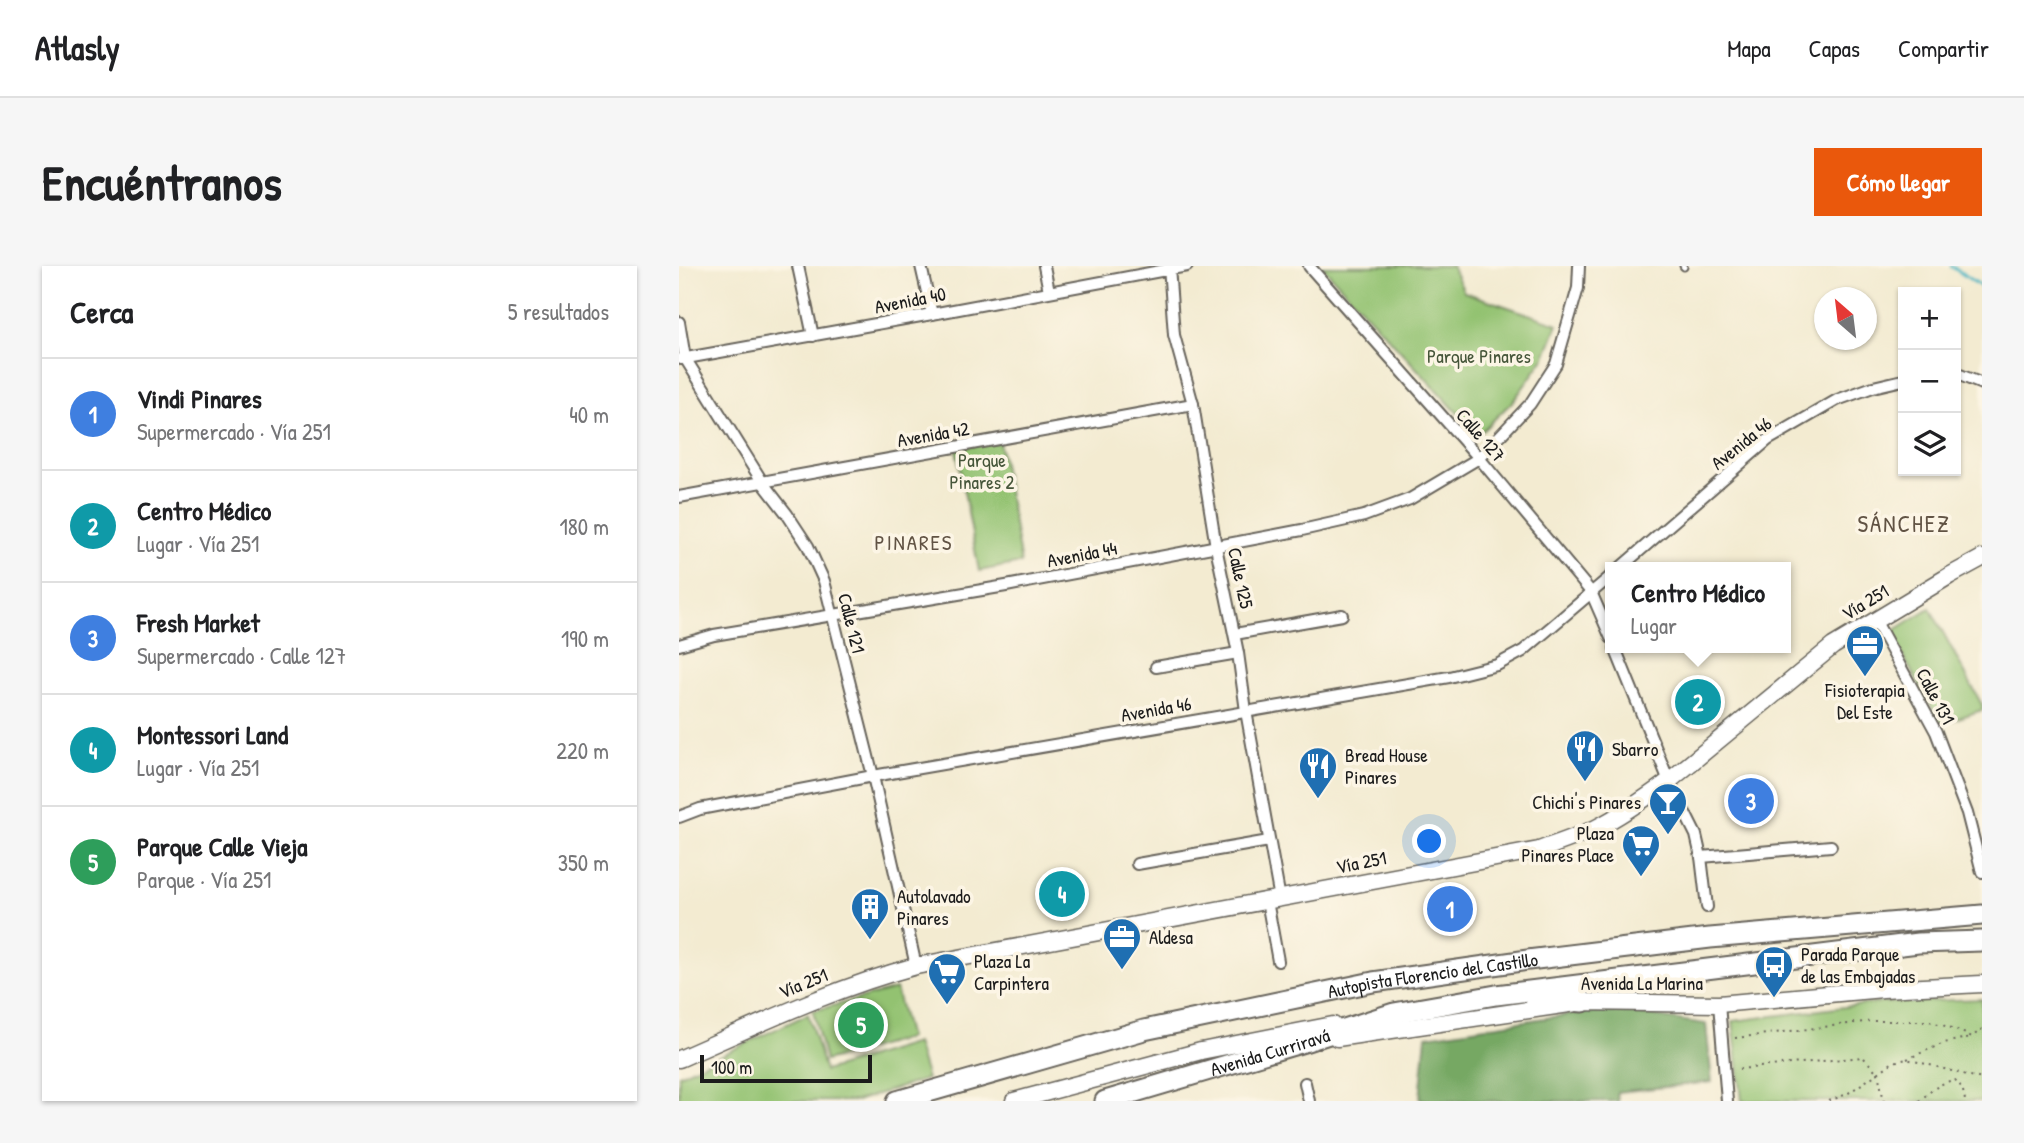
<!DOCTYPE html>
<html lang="es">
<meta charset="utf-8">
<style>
body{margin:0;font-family:"Patrick Hand",sans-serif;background:#f6f6f6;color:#202124}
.controls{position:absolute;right:21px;top:21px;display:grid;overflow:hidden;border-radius:0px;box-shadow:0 2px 5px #0004}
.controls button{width:63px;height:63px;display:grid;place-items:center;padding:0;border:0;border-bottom:2px solid #e0e0e0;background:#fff;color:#202124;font:35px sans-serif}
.compass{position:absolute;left:1135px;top:21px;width:63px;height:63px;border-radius:50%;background:#fff;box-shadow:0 2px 5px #0004;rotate:332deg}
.scale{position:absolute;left:21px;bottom:18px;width:172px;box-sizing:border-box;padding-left:7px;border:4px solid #1c1c1c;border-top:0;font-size:19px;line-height:24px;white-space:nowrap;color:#1c1c1c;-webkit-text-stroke:5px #fcf5e5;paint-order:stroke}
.you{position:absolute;left:751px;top:576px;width:24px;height:24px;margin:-18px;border:5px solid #fff;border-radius:50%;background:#1a73e8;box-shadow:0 0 0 10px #1a73e833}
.badge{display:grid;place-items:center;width:46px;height:46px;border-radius:50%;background:#ea580c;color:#fff;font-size:23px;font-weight:700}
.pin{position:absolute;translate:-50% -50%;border:4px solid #fff;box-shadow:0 2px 7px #0006}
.popup{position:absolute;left:926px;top:296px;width:186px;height:91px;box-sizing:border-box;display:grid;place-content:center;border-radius:0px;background:#fff;filter:drop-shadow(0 2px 5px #0005);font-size:23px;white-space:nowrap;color:#757577}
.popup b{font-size:26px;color:#202124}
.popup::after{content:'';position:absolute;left:50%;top:100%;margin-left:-14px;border:14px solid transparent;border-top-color:#fff}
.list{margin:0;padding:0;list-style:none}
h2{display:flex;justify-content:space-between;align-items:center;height:91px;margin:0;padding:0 28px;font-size:30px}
h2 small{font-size:23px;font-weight:400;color:#757577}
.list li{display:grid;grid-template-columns:46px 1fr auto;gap:21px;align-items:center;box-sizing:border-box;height:112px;padding:0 28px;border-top:2px solid #e0e0e0}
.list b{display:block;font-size:26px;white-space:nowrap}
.list p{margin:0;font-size:23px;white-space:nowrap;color:#757577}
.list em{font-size:23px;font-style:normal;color:#757577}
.icon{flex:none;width:38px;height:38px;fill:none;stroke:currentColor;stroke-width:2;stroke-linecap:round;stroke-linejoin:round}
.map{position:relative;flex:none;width:1303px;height:835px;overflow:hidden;border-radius:0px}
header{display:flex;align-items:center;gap:42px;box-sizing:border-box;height:98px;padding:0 35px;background:#fff;border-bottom:2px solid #e0e0e0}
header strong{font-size:33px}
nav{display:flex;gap:38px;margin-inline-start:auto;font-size:24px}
.intro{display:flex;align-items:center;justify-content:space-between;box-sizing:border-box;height:168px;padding:0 42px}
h1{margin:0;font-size:49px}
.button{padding:18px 32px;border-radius:0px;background:#ea580c;color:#fff;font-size:24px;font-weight:700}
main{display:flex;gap:42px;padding:0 42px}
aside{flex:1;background:#fff;border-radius:0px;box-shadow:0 2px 5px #0004}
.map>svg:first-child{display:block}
.green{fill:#93c271;stroke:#586f46;stroke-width:2}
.forest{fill:#76a863;stroke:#496240;stroke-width:2}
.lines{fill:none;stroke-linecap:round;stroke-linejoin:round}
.stream{stroke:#48b6c3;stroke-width:3.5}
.lane-casing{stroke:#67645b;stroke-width:9}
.street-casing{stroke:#67645b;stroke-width:14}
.secondary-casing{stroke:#67645b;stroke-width:19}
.highway-casing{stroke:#67645b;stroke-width:23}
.path{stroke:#67645b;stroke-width:2;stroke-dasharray:2 5;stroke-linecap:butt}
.lane{stroke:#fff;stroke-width:5}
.street{stroke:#fff;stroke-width:10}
.secondary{stroke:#fff;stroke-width:16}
.highway{stroke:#fff;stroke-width:19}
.labels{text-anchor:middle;stroke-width:7;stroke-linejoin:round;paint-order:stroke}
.street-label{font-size:19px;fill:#1c1c1c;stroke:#fcf5e5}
.park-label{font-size:19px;fill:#46563a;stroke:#fcf5e5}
.poi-label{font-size:19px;fill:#1c1c1c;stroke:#fcf5e5;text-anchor:start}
.neighbourhood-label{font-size:21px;letter-spacing:2px;fill:#615344;stroke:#fcf5e5}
.quarter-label{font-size:23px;letter-spacing:2px;fill:#615344;stroke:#fcf5e5}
</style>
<header>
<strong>Atlasly</strong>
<nav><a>Mapa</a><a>Capas</a><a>Compartir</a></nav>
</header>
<div class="intro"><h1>Encuéntranos</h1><a class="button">Cómo llegar</a></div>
<main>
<aside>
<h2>Cerca<small>5 resultados</small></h2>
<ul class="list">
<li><span class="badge" style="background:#3f7fe0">1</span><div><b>Vindi Pinares</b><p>Supermercado · Vía 251</p></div><em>40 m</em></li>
<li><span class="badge" style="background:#0f9aa8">2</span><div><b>Centro Médico</b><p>Lugar · Vía 251</p></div><em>180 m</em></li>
<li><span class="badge" style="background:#3f7fe0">3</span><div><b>Fresh Market</b><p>Supermercado · Calle 127</p></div><em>190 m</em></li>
<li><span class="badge" style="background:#0f9aa8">4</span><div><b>Montessori Land</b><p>Lugar · Vía 251</p></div><em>220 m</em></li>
<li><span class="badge" style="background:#2e9e5b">5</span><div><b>Parque Calle Vieja</b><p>Parque · Vía 251</p></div><em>350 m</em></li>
</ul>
</aside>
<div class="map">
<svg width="1303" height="835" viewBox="0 0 1303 835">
<rect width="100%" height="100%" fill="#fcf5e5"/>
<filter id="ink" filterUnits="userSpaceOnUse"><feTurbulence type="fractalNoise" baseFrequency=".0143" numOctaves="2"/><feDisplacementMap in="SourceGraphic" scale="14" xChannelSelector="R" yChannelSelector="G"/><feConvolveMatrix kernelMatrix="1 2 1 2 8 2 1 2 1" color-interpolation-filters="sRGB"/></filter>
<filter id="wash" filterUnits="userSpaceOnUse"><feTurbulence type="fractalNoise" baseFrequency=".00686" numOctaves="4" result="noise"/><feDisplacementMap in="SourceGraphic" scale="28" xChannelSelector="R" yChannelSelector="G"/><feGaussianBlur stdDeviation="1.57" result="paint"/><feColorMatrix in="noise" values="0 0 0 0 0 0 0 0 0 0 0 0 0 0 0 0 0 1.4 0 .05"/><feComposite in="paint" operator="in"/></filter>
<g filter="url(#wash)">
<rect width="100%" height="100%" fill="#f3ebd1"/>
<g class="green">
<path d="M643 0H773L785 26 879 58 866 91 835 134 799 169Z"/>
<path d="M320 175 342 297 300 305 277 183Z"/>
<path d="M1251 342 1303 439V444L1262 458 1211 367Z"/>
<path d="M217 723 230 772 146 795 134 745Z"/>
<path d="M1303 733V835H1063L1054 755 1197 737Z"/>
<path d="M129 748 146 805 237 777 248 813 177 835H0V809Z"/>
</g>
<path class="forest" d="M947 746 1027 758 1033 816 938 826 939 835H752L741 833 747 770 900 747Z"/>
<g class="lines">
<path class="stream" d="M1272 0 1303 21"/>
</g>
</g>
<g filter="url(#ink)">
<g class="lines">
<defs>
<path id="lane" d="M1004 0 1005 1"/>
<g id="street">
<path d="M119 0 134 70"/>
<path d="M242 0 253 48"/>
<path d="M365 0 370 25"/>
<path d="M490 0 495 69 514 138 537 281 559 387 567 445 601 633"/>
<path d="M630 0 800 192 912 326 932 372"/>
<path d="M0 56 6 92 84 217 108 248 129 280 145 315 194 510 237 700"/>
<path d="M2 93 253 48 508 0"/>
<path d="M1277 110 1281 109 1303 118"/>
<path d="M0 231 514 138"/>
<path d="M942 301 1089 174 1158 134 1194 121 1224 114"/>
<path d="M1196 354 1257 466 1288 547 1303 606"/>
<path d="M556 368 663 349"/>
<path d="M0 379 35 369 327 320 623 264 685 250 731 233 800 192 851 138 877 98 899 22 900 0"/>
<path d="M936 382 990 515 1017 569 1022 591 1028 641"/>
<path d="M477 401 559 387"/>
<path d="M0 551 21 543 194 510 770 411 818 399 844 385 932 310"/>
<path d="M1022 591 1152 580"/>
<path d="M458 598 590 575"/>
<path d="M588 635 599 695"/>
<path d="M1040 738 1048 835"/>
<path d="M626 817 630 835"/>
</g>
<g id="secondary">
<path d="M658 772 904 736 1040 738 1204 723 1303 718"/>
<path d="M0 793C78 759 155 722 237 700L860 584C879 577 898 571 917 562 943 549 967 532 990 515L1154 380 1270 310 1303 292"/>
<path d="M335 835 522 785 654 759"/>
</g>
<g id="highway">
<path d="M856 732 904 736"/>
<path id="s1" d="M218 835 465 764 694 716 849 694 1031 672 1303 649"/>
<path id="s2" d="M426 835 625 776 715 747 817 729 1239 677 1303 675"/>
</g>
</defs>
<use href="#lane" class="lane-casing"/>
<use href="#street" class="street-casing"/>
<use href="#secondary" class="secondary-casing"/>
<use href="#highway" class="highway-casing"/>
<g class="path">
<path d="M1056 772 1193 755H1250L1276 763 1293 771 1303 763"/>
<path d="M1228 793 1265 777 1292 771"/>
<path d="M1060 803 1184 791 1199 807 1214 796 1228 793 1303 813"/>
<path d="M1150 835 1168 828 1199 807 1205 835"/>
<path d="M1240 835C1251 826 1261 816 1276 814 1283 820 1285 826 1286 835"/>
</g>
<use href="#lane" class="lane"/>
<use href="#street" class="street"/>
<use href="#secondary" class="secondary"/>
<use href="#highway" class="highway"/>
</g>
</g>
<defs>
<symbol id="office-pin" viewBox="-11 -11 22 30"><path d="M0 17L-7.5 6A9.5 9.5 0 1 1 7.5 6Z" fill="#1f6fb2" stroke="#fcf5e5"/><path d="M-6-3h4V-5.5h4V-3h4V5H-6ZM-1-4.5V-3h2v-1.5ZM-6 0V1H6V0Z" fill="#fff"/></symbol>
<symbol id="restaurant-pin" viewBox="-11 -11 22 30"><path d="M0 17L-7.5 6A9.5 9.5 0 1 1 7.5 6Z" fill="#1f6fb2" stroke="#fcf5e5"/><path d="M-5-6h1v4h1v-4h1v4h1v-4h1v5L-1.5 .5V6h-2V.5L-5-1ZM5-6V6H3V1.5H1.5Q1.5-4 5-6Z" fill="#fff"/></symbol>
<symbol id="bar-pin" viewBox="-11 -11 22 30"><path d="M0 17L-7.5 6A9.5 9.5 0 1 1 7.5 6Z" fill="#1f6fb2" stroke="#fcf5e5"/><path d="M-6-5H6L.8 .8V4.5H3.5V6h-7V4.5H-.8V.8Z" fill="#fff"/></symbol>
<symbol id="supermarket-pin" viewBox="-11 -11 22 30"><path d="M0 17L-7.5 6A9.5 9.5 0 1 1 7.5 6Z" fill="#1f6fb2" stroke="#fcf5e5"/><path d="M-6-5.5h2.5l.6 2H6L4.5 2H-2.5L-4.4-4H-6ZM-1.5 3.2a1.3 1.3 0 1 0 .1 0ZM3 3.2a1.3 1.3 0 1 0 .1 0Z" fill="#fff"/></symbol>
<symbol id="building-pin" viewBox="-11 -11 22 30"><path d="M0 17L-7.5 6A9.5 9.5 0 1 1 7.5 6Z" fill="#1f6fb2" stroke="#fcf5e5"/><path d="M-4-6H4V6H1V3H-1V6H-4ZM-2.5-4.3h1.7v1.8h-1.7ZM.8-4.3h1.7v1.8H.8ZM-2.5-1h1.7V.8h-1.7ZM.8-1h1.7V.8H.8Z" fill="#fff"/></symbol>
<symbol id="bus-pin" viewBox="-11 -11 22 30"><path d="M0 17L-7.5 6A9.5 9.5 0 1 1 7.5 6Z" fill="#1f6fb2" stroke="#fcf5e5"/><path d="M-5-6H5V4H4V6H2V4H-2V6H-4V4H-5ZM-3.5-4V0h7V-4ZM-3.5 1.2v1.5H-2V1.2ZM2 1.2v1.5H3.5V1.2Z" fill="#fff"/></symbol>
</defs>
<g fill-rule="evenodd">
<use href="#office-pin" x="1164" y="356" width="44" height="60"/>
<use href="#restaurant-pin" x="884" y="461" width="44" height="60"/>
<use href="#restaurant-pin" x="617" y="478" width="44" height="60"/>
<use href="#bar-pin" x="967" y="514" width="44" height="60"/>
<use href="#supermarket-pin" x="940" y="556" width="44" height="60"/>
<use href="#building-pin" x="169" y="619" width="44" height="60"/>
<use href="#office-pin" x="421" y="649" width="44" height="60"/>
<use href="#bus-pin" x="1073" y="677" width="44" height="60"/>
<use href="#supermarket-pin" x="246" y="684" width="44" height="60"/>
</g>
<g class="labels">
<g class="street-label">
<text transform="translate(231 34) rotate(-11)" y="7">Avenida 40</text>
<text transform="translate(254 168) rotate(-10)" y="7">Avenida 42</text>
<text transform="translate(802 169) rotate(49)" y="7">Calle 127</text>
<text transform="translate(1062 177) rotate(-39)" y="7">Avenida 46</text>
<text transform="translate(403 288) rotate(-11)" y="7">Avenida 44</text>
<text transform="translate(562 312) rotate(78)" y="7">Calle 125</text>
<text transform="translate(1186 336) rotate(-31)" y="7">Vía 251</text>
<text transform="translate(173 357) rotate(76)" y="7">Calle 121</text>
<text transform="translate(1257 430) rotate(62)" y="7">Calle 131</text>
<text transform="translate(477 443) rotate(-10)" y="7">Avenida 46</text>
<text transform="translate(682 596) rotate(-11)" y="7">Vía 251</text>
<text dy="7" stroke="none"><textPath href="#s1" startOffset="551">Autopista Florencio del Castillo</textPath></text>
<text transform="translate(124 717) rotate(-22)" y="7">Vía 251</text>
<text x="963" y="724">Avenida La Marina</text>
<text dy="7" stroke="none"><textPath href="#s2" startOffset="172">Avenida Curriravá</textPath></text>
</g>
<g class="park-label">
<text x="800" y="97">Parque Pinares</text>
<text x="303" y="201">Parque<tspan x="303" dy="22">Pinares 2</tspan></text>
</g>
<g class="poi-label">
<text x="1186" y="431" text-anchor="middle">Fisioterapia<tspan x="1186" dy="22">Del Este</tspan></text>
<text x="933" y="490">Sbarro</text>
<text x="666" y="496">Bread House<tspan x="666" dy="22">Pinares</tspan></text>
<text x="962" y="543" text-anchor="end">Chichi's Pinares</text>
<text x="935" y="574" text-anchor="end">Plaza<tspan x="935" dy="22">Pinares Place</tspan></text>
<text x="218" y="637">Autolavado<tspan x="218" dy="22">Pinares</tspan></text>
<text x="470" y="678">Aldesa</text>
<text x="1122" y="695">Parada Parque<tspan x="1122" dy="22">de las Embajadas</tspan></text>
<text x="295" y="702">Plaza La<tspan x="295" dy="22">Carpintera</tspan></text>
</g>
<g class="neighbourhood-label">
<text x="235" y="284">PINARES</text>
</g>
<g class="quarter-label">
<text x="1225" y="266">SÁNCHEZ</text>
</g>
</g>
</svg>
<div class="controls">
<button>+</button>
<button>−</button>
<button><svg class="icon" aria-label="layers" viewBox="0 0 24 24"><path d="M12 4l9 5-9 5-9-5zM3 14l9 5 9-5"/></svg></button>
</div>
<svg class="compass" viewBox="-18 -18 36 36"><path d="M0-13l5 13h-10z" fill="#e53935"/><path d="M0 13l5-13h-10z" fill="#757577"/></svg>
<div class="scale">100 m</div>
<div class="you"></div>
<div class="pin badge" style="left:771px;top:643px;background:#3f7fe0">1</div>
<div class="pin badge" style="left:1019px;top:436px;background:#0f9aa8">2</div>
<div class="popup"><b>Centro Médico</b>Lugar</div>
<div class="pin badge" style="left:1072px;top:535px;background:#3f7fe0">3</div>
<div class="pin badge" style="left:383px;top:628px;background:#0f9aa8">4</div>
<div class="pin badge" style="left:182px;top:759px;background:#2e9e5b">5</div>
</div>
</main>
